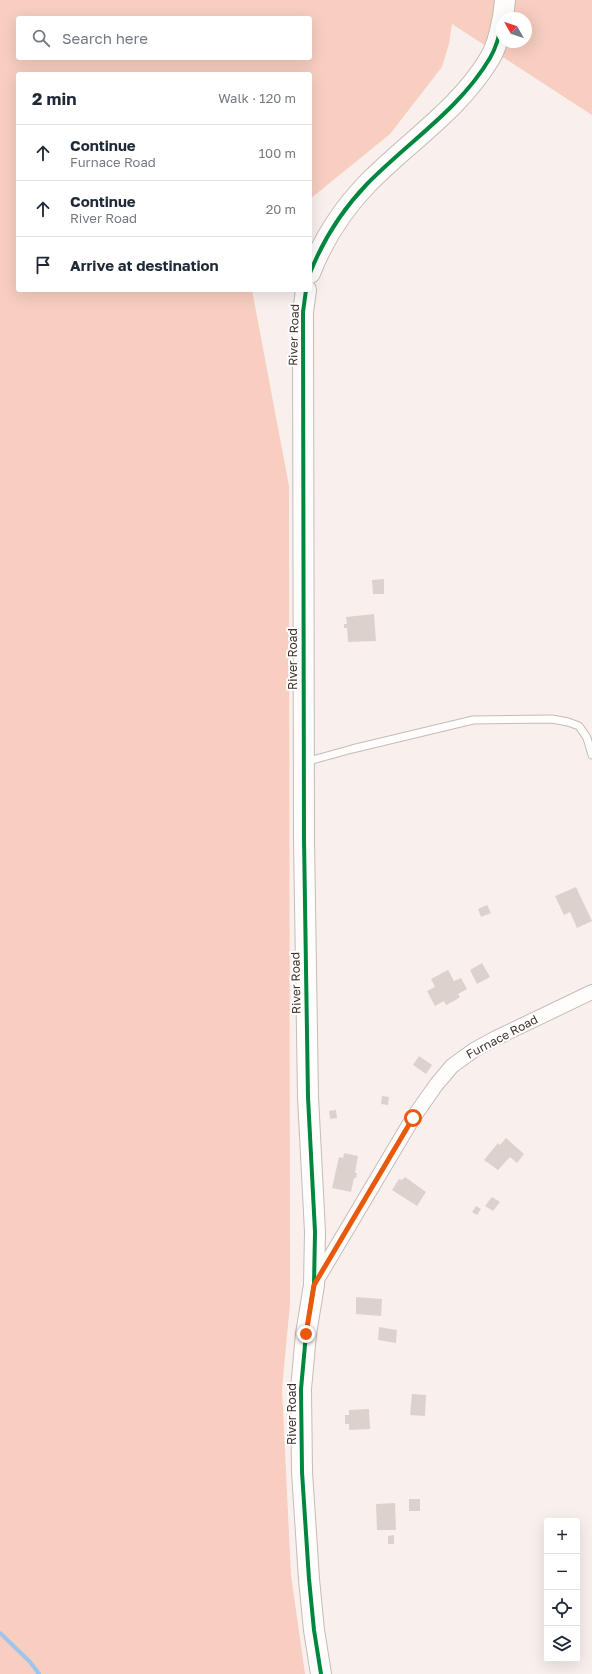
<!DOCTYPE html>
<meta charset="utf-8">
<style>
body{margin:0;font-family:"Golos Text",sans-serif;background:#f2f2f3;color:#1f2937}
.controls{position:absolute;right:12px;bottom:12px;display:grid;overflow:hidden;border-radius:4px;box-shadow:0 4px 16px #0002}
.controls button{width:36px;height:36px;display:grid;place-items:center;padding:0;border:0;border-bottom:1px solid #e0e1e3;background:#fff;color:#1f2937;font:20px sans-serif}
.compass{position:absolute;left:496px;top:12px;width:36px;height:36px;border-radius:50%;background:#fff;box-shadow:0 4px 16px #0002;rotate:310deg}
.stop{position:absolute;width:12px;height:12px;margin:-9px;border:3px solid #ea580c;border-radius:50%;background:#fff}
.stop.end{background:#ea580c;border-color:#fff;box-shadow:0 1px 4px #0008}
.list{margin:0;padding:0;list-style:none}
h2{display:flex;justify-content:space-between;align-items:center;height:52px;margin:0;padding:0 16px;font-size:17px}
h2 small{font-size:13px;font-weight:400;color:#747a83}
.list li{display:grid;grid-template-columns:26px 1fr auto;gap:12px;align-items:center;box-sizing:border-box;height:56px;padding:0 16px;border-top:1px solid #e0e1e3}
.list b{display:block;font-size:15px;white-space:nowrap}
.list p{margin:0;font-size:13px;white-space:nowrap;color:#747a83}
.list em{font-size:13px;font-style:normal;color:#747a83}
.icon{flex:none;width:22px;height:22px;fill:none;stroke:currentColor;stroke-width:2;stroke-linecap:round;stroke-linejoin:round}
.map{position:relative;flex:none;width:592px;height:1674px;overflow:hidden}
.search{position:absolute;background:#fff;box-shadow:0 4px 16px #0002;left:16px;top:16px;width:296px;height:44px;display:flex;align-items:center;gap:10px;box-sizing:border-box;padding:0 14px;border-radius:4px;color:#747a83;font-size:15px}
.panel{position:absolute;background:#fff;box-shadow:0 4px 16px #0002;left:16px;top:72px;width:296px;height:220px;border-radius:4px}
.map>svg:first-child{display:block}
.green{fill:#f7cec0;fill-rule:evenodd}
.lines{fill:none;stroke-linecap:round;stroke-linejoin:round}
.stream{stroke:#9dc5ee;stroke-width:4}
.building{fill:#dcd1cd}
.lane-casing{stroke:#c5bbb7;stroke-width:9}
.street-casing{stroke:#c5bbb7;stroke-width:16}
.secondary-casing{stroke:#c5bbb7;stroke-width:22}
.lane{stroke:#fefdfc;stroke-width:7}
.street{stroke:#fefdfc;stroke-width:14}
.secondary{stroke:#fefdfc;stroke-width:20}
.cycleway-casing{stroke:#fff;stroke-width:6}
.cycleway{stroke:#00873e;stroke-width:4}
.route{stroke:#ea580c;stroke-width:5}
.labels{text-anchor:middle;stroke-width:4;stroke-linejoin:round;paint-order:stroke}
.street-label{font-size:12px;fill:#41322c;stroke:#fff}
</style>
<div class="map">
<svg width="592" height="1674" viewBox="0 0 592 1674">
<rect width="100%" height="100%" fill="#f9f0ed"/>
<path class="green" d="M0 0H592V115L452 24 449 44 442 67 390 134 310 199V74H18V290H252L289 486 290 1304 282 1389 291 1575 305 1674H0ZM18 18H310V58H18ZM502 18H526V42H502Z"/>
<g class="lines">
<path class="stream" d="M0 1633 30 1662 39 1674"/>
</g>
<g class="building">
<path d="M384 579V594H373L372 580Z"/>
<path d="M374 614 376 641 348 642 347 628H344V624H347L346 617Z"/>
<path d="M576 887 592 921 577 928 570 912 564 915 555 896Z"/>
<path d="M487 905 491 913 481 917 478 909Z"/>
<path d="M482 963 490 977 477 984 470 970Z"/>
<path d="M448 970 454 981 461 978 467 989 458 994 460 997 454 1001 446 1005 444 1001 435 1006 427 991 435 987 431 979Z"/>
<path d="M419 1056 432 1065 426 1074 413 1065Z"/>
<path d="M382 1096 389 1097 388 1105 381 1104Z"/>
<path d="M336 1110 337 1118 330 1119 329 1111Z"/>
<path d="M506 1138 524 1154 517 1163 510 1157 498 1170 484 1160 498 1143 500 1145Z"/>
<path d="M344 1153 358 1156 355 1173H357L356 1178H354L351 1192 332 1188 339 1157 343 1158Z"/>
<path d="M405 1177 426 1192 417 1206 392 1190 399 1179 402 1180Z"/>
<path d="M492 1197 500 1202 493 1211 485 1206Z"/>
<path d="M476 1206 481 1209 477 1215 472 1212Z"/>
<path d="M356 1297 382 1299 381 1316 356 1314Z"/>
<path d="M379 1327 397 1330 396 1343 378 1340Z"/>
<path d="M412 1394 426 1395 425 1416 410 1415Z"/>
<path d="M369 1409 370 1429 349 1430V1424H345V1415H349V1410Z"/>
<rect x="409" y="1499" width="11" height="12"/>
<path d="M395 1503 396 1530H377L376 1504Z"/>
<path d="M394 1535V1544H388V1536Z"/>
</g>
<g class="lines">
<defs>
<path id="lane" d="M305 762 352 749 473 720 552 719 568 722 579 726 587 738 592 755"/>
<path id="street" d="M315 1283 413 1118 436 1085 452 1066 474 1050 496 1038 592 992"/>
<g id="secondary">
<path d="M503 18 505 0"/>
<path d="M310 273C323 240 343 209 367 184 408 142 460 109 490 58 496 48 500 33 502 21"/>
<path d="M306 290 303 312 304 839 308 1097 315 1232 314 1285 306 1334 301 1389 302 1472 309 1579 314 1630 321 1674"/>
</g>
</defs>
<use href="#lane" class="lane-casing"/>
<use href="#street" class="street-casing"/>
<use href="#secondary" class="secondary-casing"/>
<use href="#lane" class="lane"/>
<use href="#street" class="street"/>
<use href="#secondary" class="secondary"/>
<defs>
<g id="cycleway">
<path d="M310 273C323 240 343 209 367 184 408 142 460 109 490 58 496 48 500 33 502 21"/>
<path d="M306 290 303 312 304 839 308 1097 315 1232 314 1285 306 1334 301 1389 302 1472 309 1579 314 1630 321 1674"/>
</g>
</defs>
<use href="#cycleway" class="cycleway-casing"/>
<use href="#cycleway" class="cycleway"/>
</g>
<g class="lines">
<path class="route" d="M306 1334 314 1285 413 1118"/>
</g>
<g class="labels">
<g class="street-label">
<text transform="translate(294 335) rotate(-88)" y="4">River Road</text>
<text transform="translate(293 659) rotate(-90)" y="4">River Road</text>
<text transform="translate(296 983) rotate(-91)" y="4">River Road</text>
<text transform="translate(502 1037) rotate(-28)" y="4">Furnace Road</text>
<text transform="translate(292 1414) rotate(-90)" y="4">River Road</text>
</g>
</g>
</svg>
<div class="controls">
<button>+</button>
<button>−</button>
<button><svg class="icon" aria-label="locate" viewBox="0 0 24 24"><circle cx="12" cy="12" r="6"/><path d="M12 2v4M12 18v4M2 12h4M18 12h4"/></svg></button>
<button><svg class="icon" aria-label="layers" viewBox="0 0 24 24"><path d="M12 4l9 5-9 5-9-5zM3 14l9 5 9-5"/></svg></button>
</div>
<svg class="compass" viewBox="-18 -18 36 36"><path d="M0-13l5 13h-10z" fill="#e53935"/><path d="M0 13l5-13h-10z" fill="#747a83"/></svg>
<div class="stop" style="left:413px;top:1118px"></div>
<div class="stop end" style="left:306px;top:1334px"></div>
<div class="search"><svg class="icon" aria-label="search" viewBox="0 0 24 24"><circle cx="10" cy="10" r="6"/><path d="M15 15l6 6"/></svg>Search here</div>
<section class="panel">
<h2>2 min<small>Walk · 120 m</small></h2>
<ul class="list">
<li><svg class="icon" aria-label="ahead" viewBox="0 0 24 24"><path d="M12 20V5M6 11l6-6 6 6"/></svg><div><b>Continue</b><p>Furnace Road</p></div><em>100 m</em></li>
<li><svg class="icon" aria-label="ahead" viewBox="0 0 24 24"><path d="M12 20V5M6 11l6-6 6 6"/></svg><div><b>Continue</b><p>River Road</p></div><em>20 m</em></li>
<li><svg class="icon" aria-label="arrive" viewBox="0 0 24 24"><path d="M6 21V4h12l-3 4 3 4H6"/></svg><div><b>Arrive at destination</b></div></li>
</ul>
</section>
</div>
